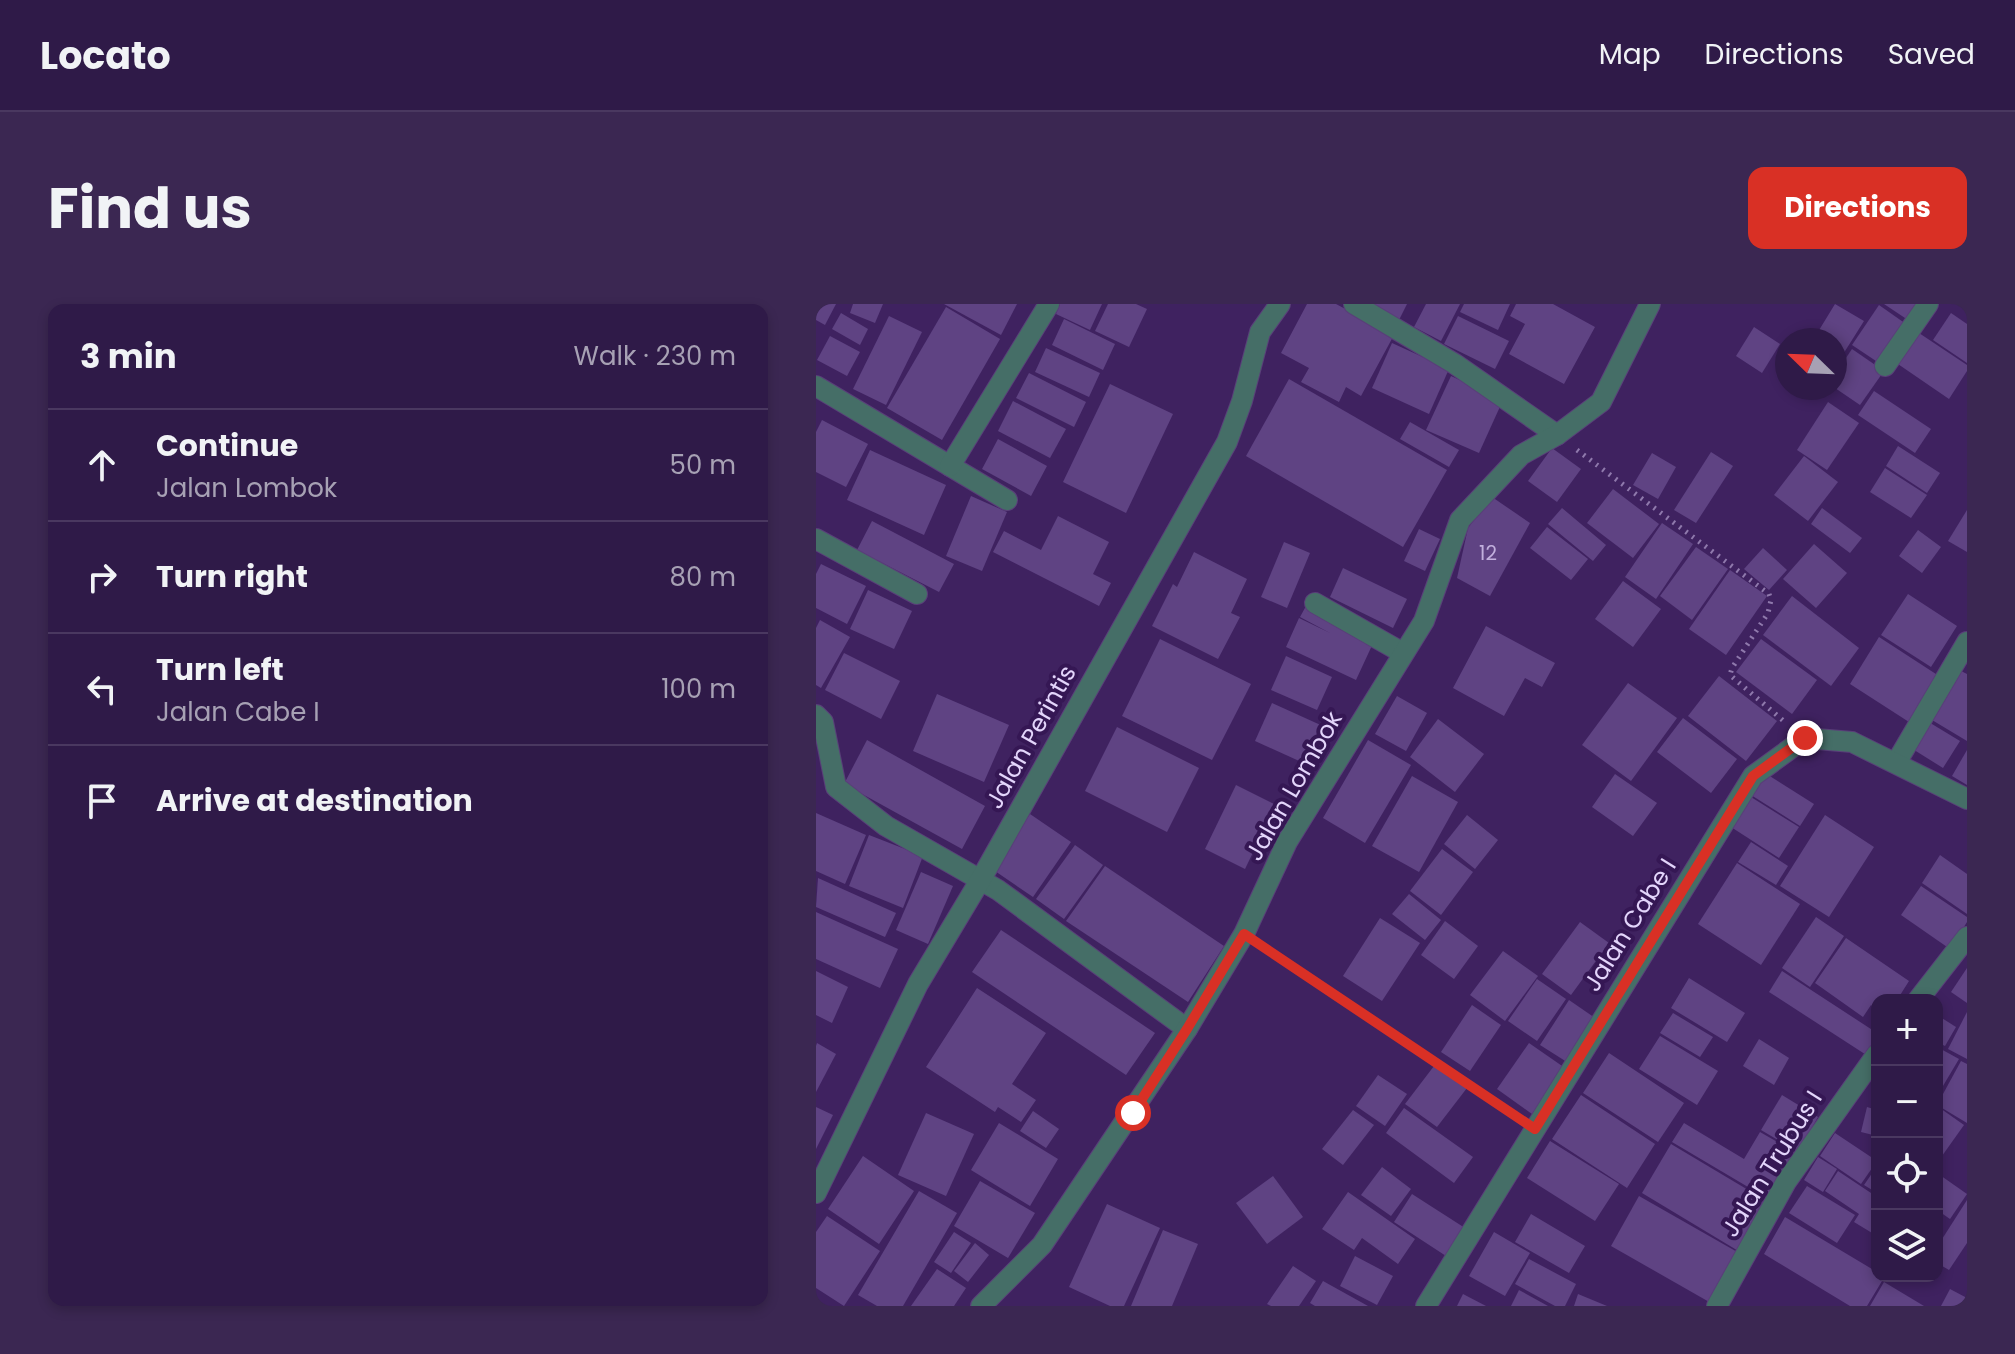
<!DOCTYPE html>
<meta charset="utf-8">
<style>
body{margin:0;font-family:Poppins,sans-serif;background:#3b2752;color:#f1f3f6}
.controls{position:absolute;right:24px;bottom:24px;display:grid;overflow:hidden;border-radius:16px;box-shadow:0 4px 12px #0003}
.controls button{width:72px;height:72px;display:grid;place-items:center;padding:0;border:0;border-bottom:2px solid #4a3860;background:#2f1a48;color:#f1f3f6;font:40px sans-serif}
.compass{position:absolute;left:959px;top:24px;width:72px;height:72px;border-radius:50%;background:#2f1a48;box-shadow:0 4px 12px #0003;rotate:293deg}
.stop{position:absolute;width:24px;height:24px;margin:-18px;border:6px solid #d93025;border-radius:50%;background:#fff}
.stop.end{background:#d93025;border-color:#fff;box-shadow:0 2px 8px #0008}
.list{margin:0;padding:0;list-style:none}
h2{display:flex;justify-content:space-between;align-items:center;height:104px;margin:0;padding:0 32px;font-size:34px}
h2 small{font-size:26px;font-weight:400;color:#a7a1b4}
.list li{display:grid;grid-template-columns:52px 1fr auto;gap:24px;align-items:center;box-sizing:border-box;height:112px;padding:0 32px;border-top:2px solid #4a3860}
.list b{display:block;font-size:30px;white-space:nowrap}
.list p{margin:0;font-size:26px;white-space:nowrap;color:#a7a1b4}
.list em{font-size:26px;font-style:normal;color:#a7a1b4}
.icon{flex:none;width:44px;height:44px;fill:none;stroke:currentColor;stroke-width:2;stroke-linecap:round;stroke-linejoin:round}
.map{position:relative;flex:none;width:1151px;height:1002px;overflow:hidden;border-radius:16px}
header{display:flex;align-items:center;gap:48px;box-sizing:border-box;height:112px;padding:0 40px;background:#2f1a48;border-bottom:2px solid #4a3860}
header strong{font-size:38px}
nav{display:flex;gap:44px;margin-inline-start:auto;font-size:28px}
.intro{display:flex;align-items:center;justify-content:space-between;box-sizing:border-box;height:192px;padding:0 48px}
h1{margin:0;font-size:56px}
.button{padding:20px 36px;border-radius:16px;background:#d93025;color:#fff;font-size:28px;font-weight:700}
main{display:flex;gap:48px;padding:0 48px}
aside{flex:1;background:#2f1a48;border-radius:16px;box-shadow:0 4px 12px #0003}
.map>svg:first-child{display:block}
.building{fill:#5f4383}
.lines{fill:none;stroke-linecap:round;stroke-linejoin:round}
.minor-casing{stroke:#593f79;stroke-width:22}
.path{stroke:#8f79ac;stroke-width:5;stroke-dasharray:2 6;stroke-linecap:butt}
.minor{stroke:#456e67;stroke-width:20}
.route{stroke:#d93025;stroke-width:10}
.labels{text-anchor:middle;stroke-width:8;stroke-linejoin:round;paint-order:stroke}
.number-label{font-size:20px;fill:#c2b0dd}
.street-label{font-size:24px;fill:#e3d5fb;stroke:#351754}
</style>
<header>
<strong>Locato</strong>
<nav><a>Map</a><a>Directions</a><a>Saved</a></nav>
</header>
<div class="intro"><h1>Find us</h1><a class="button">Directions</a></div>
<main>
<aside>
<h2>3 min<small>Walk · 230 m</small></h2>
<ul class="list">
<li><svg class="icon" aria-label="ahead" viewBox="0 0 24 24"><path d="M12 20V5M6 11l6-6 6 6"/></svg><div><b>Continue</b><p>Jalan Lombok</p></div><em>50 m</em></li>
<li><svg class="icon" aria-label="right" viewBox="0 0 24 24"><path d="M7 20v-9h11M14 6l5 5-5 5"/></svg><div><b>Turn right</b></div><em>80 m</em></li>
<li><svg class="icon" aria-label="left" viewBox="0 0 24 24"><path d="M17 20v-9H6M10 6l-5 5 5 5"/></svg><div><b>Turn left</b><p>Jalan Cabe I</p></div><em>100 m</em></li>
<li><svg class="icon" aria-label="arrive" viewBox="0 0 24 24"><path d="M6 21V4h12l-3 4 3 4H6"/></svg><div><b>Arrive at destination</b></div></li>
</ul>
</aside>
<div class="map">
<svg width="1151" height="1002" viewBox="0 0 1151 1002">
<rect width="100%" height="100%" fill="#3f2260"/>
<g class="building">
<path d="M0 0H20L9 21 0 16Z"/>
<path d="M37 0H67L59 19 34 9Z"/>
<path d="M128 0H201L185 31Z"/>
<path d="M244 0H286L274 26 240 10Z"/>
<path d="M292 0H320L331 5 313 43 279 27Z"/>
<path d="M491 0H520L578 31 545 92 530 83 523 98 485 78 493 64 465 49Z"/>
<path d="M553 0H591L583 16Z"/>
<path d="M610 0H644L625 37 598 23Z"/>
<path d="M648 0H694L682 26 644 8Z"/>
<path d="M700 0H737L779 23 748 80 693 50 709 20 694 12Z"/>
<path d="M1019 0 1048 17 1019 63V36H997Z"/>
<path d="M1068 0H1103L1092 16Z"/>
<path d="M1063 1 1090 20 1063 59 1036 41Z"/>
<path d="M130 3 184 35 126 136 71 104Z"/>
<path d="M25 9 52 25 44 41 16 25Z"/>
<path d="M1135 9 1151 20V59L1117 36Z"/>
<path d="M73 12 106 28 70 101 37 85Z"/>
<path d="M642 12 693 37 679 65 628 40Z"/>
<path d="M248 15 299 40 287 66 236 41Z"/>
<path d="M938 23 964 40 946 69 920 52Z"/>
<path d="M1100 27 1151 61V67L1133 95 1079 58Z"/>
<path d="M14 32 44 48 31 72 1 56Z"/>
<path d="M576 39 633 65 613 110 556 84Z"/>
<path d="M230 44 284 69 273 93 219 68Z"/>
<path d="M1036 45 1068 67 1044 101 1019 84V70Z"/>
<path d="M213 69 270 98 258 123 200 94Z"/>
<path d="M635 72 687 96 663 149 610 126Z"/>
<path d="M473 75 631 166 587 243 430 152Z"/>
<path d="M294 80 357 110 310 209 247 178Z"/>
<path d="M1058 87 1115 125 1099 149 1042 111Z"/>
<path d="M197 97 250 125 234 154 182 127Z"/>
<path d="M1012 98 1043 119 1011 166 981 146Z"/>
<path d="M6 116 52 140 30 183 0 168V128Z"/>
<path d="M594 118 643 146 633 163 584 135Z"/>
<path d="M182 135 231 162 215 192 166 165Z"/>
<path d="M1082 142 1124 169 1111 189 1070 162Z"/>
<path d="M736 144 765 165 741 198 712 177Z"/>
<path d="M54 146 130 181 108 231 31 196Z"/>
<path d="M895 148 917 162 880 219 858 206Z"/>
<path d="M836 149 860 163 842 195 817 181Z"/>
<path d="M988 152 1022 178 992 217 958 191Z"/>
<path d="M1069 164 1111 191 1095 214 1054 188Z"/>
<path d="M797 185 843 220 817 254 771 219Z"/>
<path d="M155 192 191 208 166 267 130 252Z"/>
<path d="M676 193 714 219 674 292 641 274 652 224Z"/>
<path d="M746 204 790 241 777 257 732 220Z"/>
<path d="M1006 204 1046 234 1034 249 995 220Z"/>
<path d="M1151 206V248L1132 237Z"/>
<path d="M242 212 293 238 277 270 295 279 283 302 177 248 188 227 225 246Z"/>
<path d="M56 217 138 260 123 288 41 246Z"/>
<path d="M846 219 877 240 840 295 809 273Z"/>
<path d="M731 223 772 255 755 276 714 244Z"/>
<path d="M603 225 624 235 609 267 588 257Z"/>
<path d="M1102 226 1125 243 1106 269 1083 252Z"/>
<path d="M468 238 494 249 471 304 445 293Z"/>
<path d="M998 240 1031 269 1000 304 967 275Z"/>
<path d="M880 243 912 265 876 316 844 292Z"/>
<path d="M947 244 971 266 953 286 928 265Z"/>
<path d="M378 248 431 275 415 309 424 313 402 355 336 322 357 280 361 283Z"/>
<path d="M5 260 50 282 31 320 0 304V270Z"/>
<path d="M527 264 591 295 577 324 514 293Z"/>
<path d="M914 266 951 292 910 351 873 325Z"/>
<path d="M807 277 845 305 817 343 779 315Z"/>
<path d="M52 286 96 307 78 345 34 325Z"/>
<path d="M1092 290 1141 322 1115 363 1065 331Z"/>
<path d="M976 292 1043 344 1015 382 947 331Z"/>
<path d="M490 302 559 335 540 376 470 343 483 314 514 329 484 313Z"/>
<path d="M4 316 34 333 5 384 0 381V324Z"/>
<path d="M670 322 739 359 726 383 709 374 688 412 637 384Z"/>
<path d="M1063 333 1123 372 1093 418 1034 380Z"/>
<path d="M344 335 435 380 396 456 306 412Z"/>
<path d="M945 335 1001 376 976 410 920 368Z"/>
<path d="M28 349 84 377 65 415 9 386Z"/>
<path d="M470 352 516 373 501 406 455 386Z"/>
<path d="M1145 367 1151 370V437L1116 416Z"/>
<path d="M903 372 961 417 930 457 872 412Z"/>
<path d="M812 379 861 414 815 477 766 441Z"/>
<path d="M121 390 193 421 168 478 97 447Z"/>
<path d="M581 392 611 409 590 447 559 430Z"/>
<path d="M456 399 509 423 492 461 439 437Z"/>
<path d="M867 414 921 455 895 489 841 448Z"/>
<path d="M622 415 668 450 639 488 594 453Z"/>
<path d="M1111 417 1144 437 1127 464 1095 444Z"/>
<path d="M301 423 383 464 351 528 269 487Z"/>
<path d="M51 436 169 502 146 545 28 480Z"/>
<path d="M552 436 595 461 549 539 507 514Z"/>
<path d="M1151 446V481L1136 472Z"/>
<path d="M949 469 998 500 984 522 935 491Z"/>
<path d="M799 470 841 499 817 532 776 503Z"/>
<path d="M596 472 642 498 603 568 556 542Z"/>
<path d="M420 481 460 501 429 565 389 545Z"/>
<path d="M935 493 983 523 963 554 915 523Z"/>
<path d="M0 509 50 531 29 580 0 567Z"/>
<path d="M214 510 255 538 217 593 176 565Z"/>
<path d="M651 511 682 536 659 565 628 540Z"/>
<path d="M1009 511 1058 543 1013 613 964 582Z"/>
<path d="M53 531 107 552 87 604 33 582Z"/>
<path d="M935 538 972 562 960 581 922 558Z"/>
<path d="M259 541 287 561 248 615 220 595Z"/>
<path d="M626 545 657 568 625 611 594 587Z"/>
<path d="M1124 551 1151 570V610L1106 579Z"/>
<path d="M921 559 984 600 945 661 882 620Z"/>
<path d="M289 562 408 642 372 698 250 617Z"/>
<path d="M105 568 137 582 112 640 80 626Z"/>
<path d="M2 574 80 609 69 633 0 603Z"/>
<path d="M1105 582 1151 613V618L1134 645 1085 611Z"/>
<path d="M593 590 625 616 609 636 576 610Z"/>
<path d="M0 608 82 645 64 684 0 655Z"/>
<path d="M1000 613 1028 632 994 683 966 664Z"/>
<path d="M564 614 604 639 566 697 527 672Z"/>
<path d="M629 617 662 642 638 675 605 651Z"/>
<path d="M764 618 793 639 755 691 726 670Z"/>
<path d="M185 626 339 729 310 771 156 668Z"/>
<path d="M1030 634 1093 677 1081 696H1061V706L1055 701 1047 713 999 679Z"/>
<path d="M687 647 722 672 689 717 654 691Z"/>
<path d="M1151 664V699L1135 688Z"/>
<path d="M0 667 32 683 16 719 0 711Z"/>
<path d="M966 667 1061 729V745L1055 754 953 688Z"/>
<path d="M873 674 929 709 911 738 855 704Z"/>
<path d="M721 675 750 695 721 737 692 717Z"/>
<path d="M161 684 230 729 196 780 220 796 205 818 182 803 179 808 110 763Z"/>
<path d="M753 696 782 716 754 760 724 741Z"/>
<path d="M656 701 685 721 654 767 625 748Z"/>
<path d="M1151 708V755L1132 745Z"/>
<path d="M857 709 897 733 884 753 844 729Z"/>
<path d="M1121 711 1140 723 1129 742 1121 738Z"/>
<path d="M844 732 902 767 881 801 823 765Z"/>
<path d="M943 735 973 754 958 781 927 762Z"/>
<path d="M1 739 20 750 0 788V742Z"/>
<path d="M713 739 749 764 716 810 681 785Z"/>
<path d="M1123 744 1143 755 1121 792V748Z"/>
<path d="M793 749 868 799 842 838 767 789Z"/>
<path d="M1145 757 1151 760V819L1121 801Z"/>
<path d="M618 762 651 784 621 823 589 800Z"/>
<path d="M562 771 591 790 569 822 540 802Z"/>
<path d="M765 791 839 840 811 884 736 835Z"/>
<path d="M966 791 1002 813 982 848 945 826Z"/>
<path d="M1121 802 1148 821 1121 859Z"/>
<path d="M0 803 17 811 0 845Z"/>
<path d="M1051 803 1061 806V832L1045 828Z"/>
<path d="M588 804 657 853 638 879 570 829Z"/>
<path d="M537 806 558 821 527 861 506 845Z"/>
<path d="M217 807 243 825 230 844 204 827Z"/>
<path d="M110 809 158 830 130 892 82 871Z"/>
<path d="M183 819 242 855 214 902 155 866Z"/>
<path d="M868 819 928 855 944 828 982 850 954 896 856 838Z"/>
<path d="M1019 829 1061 857 1045 880 1004 852Z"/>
<path d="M734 837 803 880 779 917 711 874Z"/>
<path d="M855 840 954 899 924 948 826 889Z"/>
<path d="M47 852 98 887 63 940 12 905Z"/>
<path d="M1002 853 1021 865 1007 888 988 876Z"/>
<path d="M1061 862V889L1048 881Z"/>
<path d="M566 863 595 885 575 912 545 891Z"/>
<path d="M1022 867 1061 893V932L1038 918 1043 910 1009 887Z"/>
<path d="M1121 869 1151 890 1134 915 1121 906Z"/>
<path d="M457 872 487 913 451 940 420 899Z"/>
<path d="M164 877 219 909 192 954 138 922Z"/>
<path d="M991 882 1039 911 1021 939 973 909Z"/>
<path d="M103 887 141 909 87 1002H61L42 991Z"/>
<path d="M532 888 599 935 582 960 546 934 538 946 506 925Z"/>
<path d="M596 890 649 924 630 952 578 918Z"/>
<path d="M823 892 923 949 895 999 795 942Z"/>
<path d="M1151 896V939L1133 966 1121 959V943Z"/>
<path d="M291 900 344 924 308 1002H294L253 983Z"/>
<path d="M715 910 769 942 753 969 699 938Z"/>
<path d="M11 912 64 947 28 1002 0 984V928Z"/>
<path d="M969 913 1061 968V972H1069L1051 1002H1034L948 950Z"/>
<path d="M347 926 382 940 356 1002H315Z"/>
<path d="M138 928 155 939 135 969 118 958Z"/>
<path d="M678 928 714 949 689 992 653 972Z"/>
<path d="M159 939 173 951 152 978 138 967Z"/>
<path d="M539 952 577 972 561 1001 524 982Z"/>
<path d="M713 955 760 980 749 1002H739L699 980Z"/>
<path d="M477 962 500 977 483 1002H455L451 1000Z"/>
<path d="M121 965 150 984 138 1002H95Z"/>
<path d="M507 977 552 1002H499L494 999Z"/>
<path d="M1068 978 1108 1002H1054Z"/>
<path d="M1134 985 1151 994V1002H1125Z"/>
<path d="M703 986 732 1002H695Z"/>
<path d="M647 990 670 1002H641Z"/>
<path d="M762 990 791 1002H758Z"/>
</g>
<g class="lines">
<defs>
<g id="minor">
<path d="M538 0 639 60 741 131"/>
<path d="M1069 62 1112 0"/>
<path d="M0 82 191 196"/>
<path d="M134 162 233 0"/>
<path d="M0 235 101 290"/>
<path d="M499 299 587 349"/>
<path d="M0 411 7 418 20 483 70 522 182 586 371 725"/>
<path d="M1080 459 1151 338"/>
<path d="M1102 696 1151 633"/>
<path d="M0 889 102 680 165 575 411 138 426 97 444 28 464 0"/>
<path d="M165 1002 226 941 371 725 428 630 471 538 608 317 644 216 705 151 741 131 785 98 834 0"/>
<path d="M610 1002 937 472 989 434 1036 438 1151 495"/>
<path d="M901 1002 970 878 1061 750"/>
</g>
</defs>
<use href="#minor" class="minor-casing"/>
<g class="path">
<path d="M761 146 953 290 955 296 952 309 916 364 914 371 970 419"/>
<path d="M448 644 699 812"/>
</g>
<use href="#minor" class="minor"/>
</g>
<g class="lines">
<path class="route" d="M317 809 371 725 428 630 719 825 937 472 989 434"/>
</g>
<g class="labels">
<g class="number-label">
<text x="672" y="256">12</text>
</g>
<g class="street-label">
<text transform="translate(215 433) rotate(-61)" y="8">Jalan Perintis</text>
<text transform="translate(478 482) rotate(-60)" y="8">Jalan Lombok</text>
<text transform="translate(814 621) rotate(-58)" y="8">Jalan Cabe I</text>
<text transform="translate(956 860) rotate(-58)" y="8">Jalan Trubus I</text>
</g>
</g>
</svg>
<div class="controls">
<button>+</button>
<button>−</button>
<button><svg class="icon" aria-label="locate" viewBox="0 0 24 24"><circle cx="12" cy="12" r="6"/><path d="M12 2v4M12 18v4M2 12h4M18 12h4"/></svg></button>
<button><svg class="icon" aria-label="layers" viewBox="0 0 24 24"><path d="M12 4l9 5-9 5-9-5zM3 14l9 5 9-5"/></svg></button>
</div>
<svg class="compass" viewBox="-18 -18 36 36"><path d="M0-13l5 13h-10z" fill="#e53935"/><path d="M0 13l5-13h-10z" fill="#a7a1b4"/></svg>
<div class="stop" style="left:317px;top:809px"></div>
<div class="stop end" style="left:989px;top:434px"></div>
</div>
</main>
